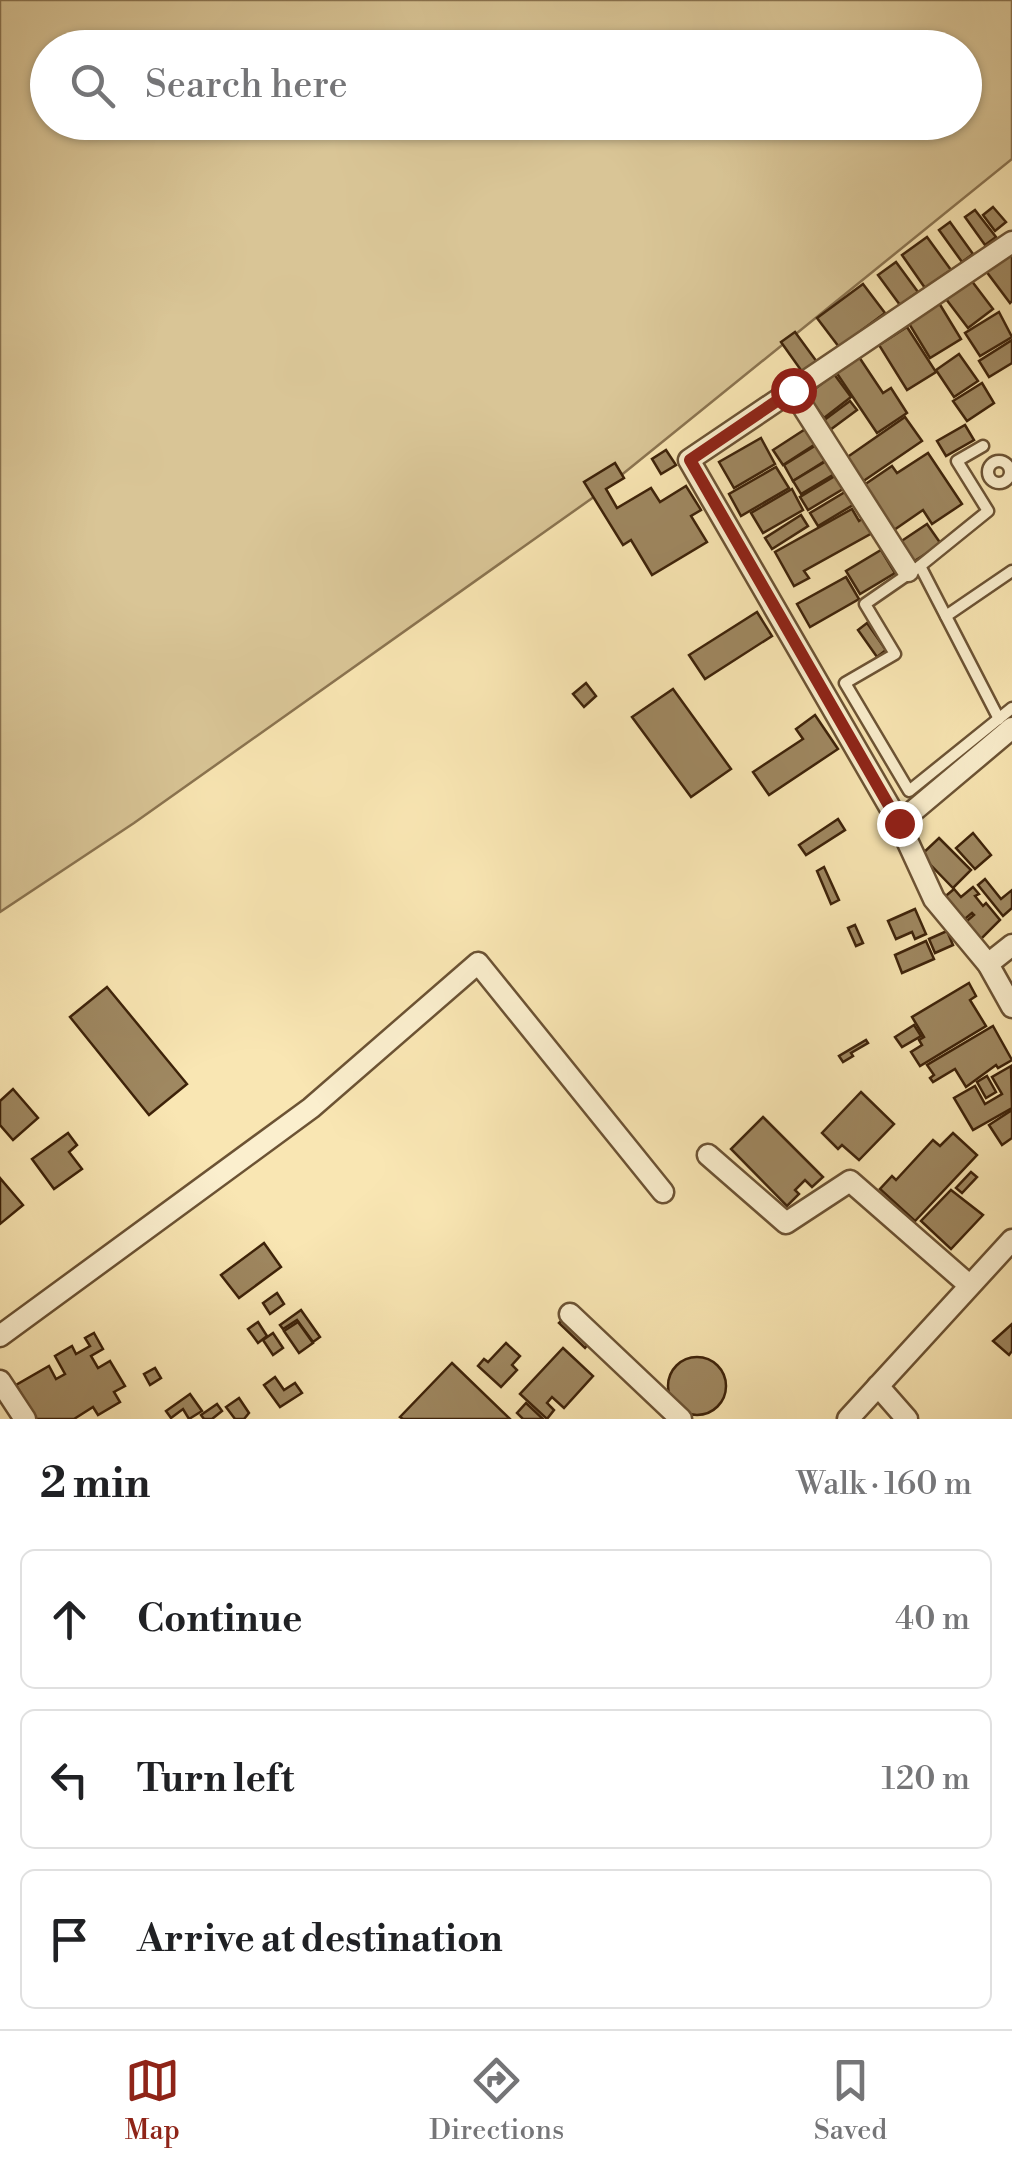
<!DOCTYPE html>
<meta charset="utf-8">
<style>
body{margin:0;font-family:"Libre Bodoni",serif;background:#f2f2f2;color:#202124}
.stop{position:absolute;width:30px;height:30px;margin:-22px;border:8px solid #8f2418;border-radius:50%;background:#fff}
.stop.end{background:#8f2418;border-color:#fff;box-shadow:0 2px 10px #0008}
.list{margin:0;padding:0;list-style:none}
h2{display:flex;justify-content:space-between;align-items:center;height:130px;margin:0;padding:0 40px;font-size:42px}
h2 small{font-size:32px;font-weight:400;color:#757577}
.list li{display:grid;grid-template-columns:65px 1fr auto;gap:30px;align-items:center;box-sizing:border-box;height:140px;margin:0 20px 20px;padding:0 20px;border:2px solid #e0e0e0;border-radius:15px}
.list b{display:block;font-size:38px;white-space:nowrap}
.list em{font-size:32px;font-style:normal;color:#757577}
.icon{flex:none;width:55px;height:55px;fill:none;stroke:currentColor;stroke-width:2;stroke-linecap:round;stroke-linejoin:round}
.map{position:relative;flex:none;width:1012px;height:1419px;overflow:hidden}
.search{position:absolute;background:#fff;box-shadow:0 2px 8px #0004;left:30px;right:30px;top:30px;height:110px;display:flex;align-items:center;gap:25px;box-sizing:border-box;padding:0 35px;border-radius:55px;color:#757577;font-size:38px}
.sheet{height:610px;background:#fff}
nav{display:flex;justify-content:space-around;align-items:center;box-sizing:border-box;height:140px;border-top:2px solid #e0e0e0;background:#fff;font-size:28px;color:#757577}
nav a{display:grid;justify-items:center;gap:5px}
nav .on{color:#8f2418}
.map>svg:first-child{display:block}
.green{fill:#d9c596;stroke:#8b7450;stroke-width:2.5;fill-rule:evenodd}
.building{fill:#9f8861;stroke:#3d2209;stroke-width:2.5}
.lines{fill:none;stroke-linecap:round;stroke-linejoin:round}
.lane-casing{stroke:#6c5334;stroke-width:15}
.street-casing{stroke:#6c5334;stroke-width:25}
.lane{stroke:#fbefce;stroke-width:10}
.street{stroke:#fbefce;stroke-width:20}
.route{stroke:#8f2418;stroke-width:12}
</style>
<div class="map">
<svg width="1012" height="1419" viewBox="0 0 1012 1419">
<rect width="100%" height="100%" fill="#f9e6b3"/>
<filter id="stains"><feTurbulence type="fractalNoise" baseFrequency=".002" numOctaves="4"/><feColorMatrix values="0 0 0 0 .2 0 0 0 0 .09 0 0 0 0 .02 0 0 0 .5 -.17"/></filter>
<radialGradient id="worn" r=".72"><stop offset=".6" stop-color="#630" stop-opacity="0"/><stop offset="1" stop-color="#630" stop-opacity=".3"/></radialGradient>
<path class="green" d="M0 0H1012V159L598 494 134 823 0 912ZM48 48H964V122H48Z"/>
<g class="building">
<path d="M993 207 1006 222 995 231 983 215Z"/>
<path d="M975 210 996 237 985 245 965 217Z"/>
<path d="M950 222 973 254 962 262 939 230Z"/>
<path d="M927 237 951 270 925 288 902 255Z"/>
<path d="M1012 245V301L1010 303 986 271Z"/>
<path d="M896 262 918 292 900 305 878 275Z"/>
<path d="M971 280 993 309 968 328 946 299Z"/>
<path d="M863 284 885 313 839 347 817 318Z"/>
<path d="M939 303 961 339 930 358 908 322Z"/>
<path d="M999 312 1012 337 980 356 965 333Z"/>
<path d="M907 327 936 372 907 390 879 345Z"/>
<path d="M795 332 817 362 803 373 781 342Z"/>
<path d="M1012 340V363L989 377 979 361Z"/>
<path d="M959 354 978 381 954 397 936 370Z"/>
<path d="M859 357 883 393 891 388 907 413 877 433 836 372Z"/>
<path d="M834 374 851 397 824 418 807 395Z"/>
<path d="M982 383 994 403 967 421 953 401Z"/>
<path d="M850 401 857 410 830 430 823 421Z"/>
<path d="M905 417 922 441 862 482 846 458Z"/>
<path d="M965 425 974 440 946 456 937 441Z"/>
<path d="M807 428 817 443 783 465 773 450Z"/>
<path d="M761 438 775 464 734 488 719 462Z"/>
<path d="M818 444 828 459 793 481 784 465Z"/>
<path d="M666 450 676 465 661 474 652 459Z"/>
<path d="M928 453 962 504 932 524 923 510 894 530 864 485 892 466 897 473Z"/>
<path d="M828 460 836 473 801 494 793 481Z"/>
<path d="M615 463 624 478 606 489 617 508 651 488 660 502 686 486 701 510 691 516 707 542 652 575 631 540 623 545 584 482Z"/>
<path d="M776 467 789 488 741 516 729 494Z"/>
<path d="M835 476 843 489 808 510 800 497Z"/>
<path d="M792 489 803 510 763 533 751 513Z"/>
<path d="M845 492 853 505 818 526 810 513Z"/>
<path d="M852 509 859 521 865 517 874 532 804 571 809 578 794 586 775 552Z"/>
<path d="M801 515 808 526 772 549 765 538Z"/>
<path d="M927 524 941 544 913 562 900 542Z"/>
<path d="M881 550 895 573 860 594 846 571Z"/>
<path d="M846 577 859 599 810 627 797 604Z"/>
<path d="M757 612 772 636 705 679 689 655Z"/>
<path d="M867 623 886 650 877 657 858 630Z"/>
<path d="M586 683 596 696 584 707 573 694Z"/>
<path d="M673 689 731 769 691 797 632 717Z"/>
<path d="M815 715 838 749 769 795 753 772 803 739 796 729Z"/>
<path d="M838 819 845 830 806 855 799 845Z"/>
<path d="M973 833 991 855 975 869 956 848Z"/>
<path d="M939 838 971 870 953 888 921 855Z"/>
<path d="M824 867 839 900 831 904 817 871Z"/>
<path d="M985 879 1001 899 1012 890V908L1003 916 978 885Z"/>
<path d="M973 887 979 894 975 896 983 906 986 903 1000 920 977 943 962 925 974 915 972 913 960 923 941 900 954 889 961 897Z"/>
<path d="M915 909 926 934 915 939 912 932 896 939 888 921Z"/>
<path d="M855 925 863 943 856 946 848 928Z"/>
<path d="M947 931 953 945 935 953 929 939Z"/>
<path d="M926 941 934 959 902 973 895 955Z"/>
<path d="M969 983 976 996 970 1000 986 1026 920 1066 911 1052 922 1045 919 1040 924 1037 912 1017Z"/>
<path d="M107 987 187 1084 149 1115 70 1017Z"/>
<path d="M914 1025 921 1036 902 1047 895 1037Z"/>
<path d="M993 1026 1012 1060 998 1068 996 1065 966 1087 955 1069 933 1082 930 1078 934 1075 927 1065Z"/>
<path d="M866 1040 868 1043 851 1053 853 1056 843 1062 839 1056Z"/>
<path d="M1011 1066 1012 1108 973 1130 954 1098 975 1086 985 1104 1002 1094 992 1077Z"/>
<path d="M987 1076 996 1092 986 1098 977 1082Z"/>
<path d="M13 1089 38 1118 13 1140 0 1125V1101Z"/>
<path d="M861 1092 894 1124 859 1160 842 1145 838 1149 822 1133Z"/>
<path d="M1012 1110V1138L1002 1145 989 1125Z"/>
<path d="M763 1117 823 1177 812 1187 805 1180 795 1190 799 1194 787 1206 731 1149Z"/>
<path d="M68 1133 77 1145 69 1152 82 1169 54 1189 32 1159Z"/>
<path d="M953 1133 977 1155 915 1221 880 1189 892 1176 896 1180 933 1140 940 1146Z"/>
<path d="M971 1172 977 1177 962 1193 956 1188Z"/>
<path d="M0 1178 23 1205 0 1224Z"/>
<path d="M951 1190 983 1215 951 1249 921 1221Z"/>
<path d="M264 1243 281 1267 239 1298 221 1275Z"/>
<path d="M277 1293 284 1304 270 1314 263 1303Z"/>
<path d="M301 1310 320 1337 313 1342 297 1320 283 1329 280 1325Z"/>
<path d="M563 1319 589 1343 585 1348 559 1323Z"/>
<path d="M258 1322 267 1336 258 1343 248 1329Z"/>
<path d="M298 1322 313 1343 299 1353 284 1331Z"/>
<path d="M1012 1324V1351L1009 1355 993 1341Z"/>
<path d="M94 1333 103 1349 91 1356 98 1368 110 1361 125 1386 114 1392 120 1402 98 1415 93 1407 74 1419H36L16 1385 49 1366 56 1379 65 1374 55 1356 72 1346 76 1354 90 1346 85 1338Z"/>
<path d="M273 1333 283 1348 273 1355 263 1340Z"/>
<path d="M506 1343 520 1356 512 1365 517 1370 501 1387 478 1366 484 1359 488 1362Z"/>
<path d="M563 1348 593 1376 564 1408 552 1397 547 1403 554 1410 547 1419 520 1394Z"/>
<circle cx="697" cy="1386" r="29"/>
<path d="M452 1363 510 1419H403L400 1417Z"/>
<path d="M155 1368 161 1378 150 1385 144 1374Z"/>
<path d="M275 1377 284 1390 295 1383 302 1393 280 1407 264 1385Z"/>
<path d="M190 1394 202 1411 189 1419 183 1409 171 1418 166 1411Z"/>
<path d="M239 1398 249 1413 244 1419H235L226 1407Z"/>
<path d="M526 1403 543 1419H523L517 1413Z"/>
<path d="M217 1404 222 1411 212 1419H204L201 1415Z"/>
</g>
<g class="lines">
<defs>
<g id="lane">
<path d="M983 446 957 461 988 511 920 566 999 719"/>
<circle cx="999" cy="472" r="11"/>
<path d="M920 566 865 604 895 654 845 683 909 791 1012 708"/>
<path d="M946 616 1012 571"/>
</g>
<g id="street">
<path d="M1012 242 689 460 899 823 934 899 988 964 1012 1007"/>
<path d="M793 391 908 571"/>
<path d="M899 823 1012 728"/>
<path d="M988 964 1012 945"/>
<path d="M708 1155 786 1223 850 1181 969 1285"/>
<path d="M570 1314 681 1419"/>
<path d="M0 1336 311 1108 478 963 663 1192"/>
<path d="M0 1381 25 1419"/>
<path d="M878 1386 907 1419"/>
<path d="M848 1419 1012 1240"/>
</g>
</defs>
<use href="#lane" class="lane-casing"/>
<use href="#street" class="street-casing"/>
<use href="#lane" class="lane"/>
<use href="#street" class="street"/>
</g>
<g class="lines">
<path class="route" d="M793 390 690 460 899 823"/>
</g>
<rect width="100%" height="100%" filter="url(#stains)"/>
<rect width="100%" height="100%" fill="url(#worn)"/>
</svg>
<div class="stop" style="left:793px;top:390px"></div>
<div class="stop end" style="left:899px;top:823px"></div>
<div class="search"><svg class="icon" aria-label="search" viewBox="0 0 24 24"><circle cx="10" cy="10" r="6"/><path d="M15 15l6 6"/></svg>Search here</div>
</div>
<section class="sheet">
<h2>2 min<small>Walk · 160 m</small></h2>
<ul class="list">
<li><svg class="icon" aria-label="ahead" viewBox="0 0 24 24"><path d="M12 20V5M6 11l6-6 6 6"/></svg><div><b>Continue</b></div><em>40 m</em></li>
<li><svg class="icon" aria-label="left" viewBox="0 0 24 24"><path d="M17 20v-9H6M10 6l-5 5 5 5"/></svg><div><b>Turn left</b></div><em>120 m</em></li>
<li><svg class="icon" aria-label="arrive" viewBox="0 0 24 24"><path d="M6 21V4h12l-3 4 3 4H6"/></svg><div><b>Arrive at destination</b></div></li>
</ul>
</section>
<nav>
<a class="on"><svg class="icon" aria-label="map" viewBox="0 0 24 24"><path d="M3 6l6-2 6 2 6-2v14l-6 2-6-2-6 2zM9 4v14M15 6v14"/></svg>Map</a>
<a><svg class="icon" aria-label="directions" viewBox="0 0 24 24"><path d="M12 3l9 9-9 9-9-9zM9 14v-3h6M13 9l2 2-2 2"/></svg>Directions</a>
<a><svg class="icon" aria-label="saved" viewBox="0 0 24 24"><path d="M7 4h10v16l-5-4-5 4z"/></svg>Saved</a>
</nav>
